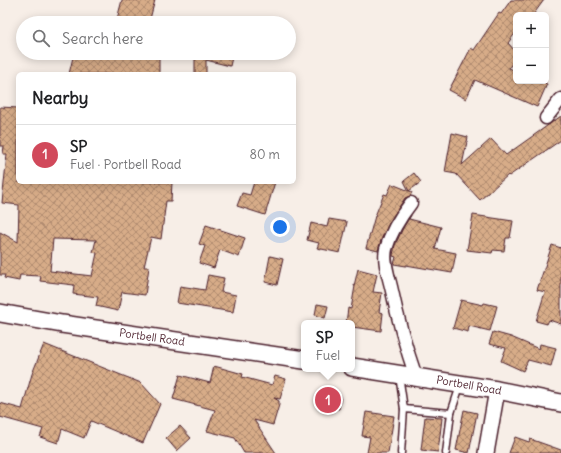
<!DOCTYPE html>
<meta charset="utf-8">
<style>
body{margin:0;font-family:Delius,sans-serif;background:#f6f6f6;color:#202124}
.controls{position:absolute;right:12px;top:12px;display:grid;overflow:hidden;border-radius:6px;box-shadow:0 2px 10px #0003}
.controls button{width:36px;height:36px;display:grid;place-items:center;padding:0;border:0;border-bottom:1px solid #e0e0e0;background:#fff;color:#202124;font:20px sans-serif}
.you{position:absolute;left:280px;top:227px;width:14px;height:14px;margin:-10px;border:3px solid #fff;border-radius:50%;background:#1a73e8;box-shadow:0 0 0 6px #1a73e833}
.badge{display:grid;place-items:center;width:26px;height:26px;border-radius:50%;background:#d1495b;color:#fff;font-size:13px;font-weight:700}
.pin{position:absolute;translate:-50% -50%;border:2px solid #fff;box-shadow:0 1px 4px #0006}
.popup{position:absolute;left:301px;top:320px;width:54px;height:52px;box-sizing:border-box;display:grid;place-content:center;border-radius:6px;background:#fff;filter:drop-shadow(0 1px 3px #0005);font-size:13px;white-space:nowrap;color:#757577}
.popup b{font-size:15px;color:#202124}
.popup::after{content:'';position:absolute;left:50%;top:100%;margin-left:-8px;border:8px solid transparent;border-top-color:#fff}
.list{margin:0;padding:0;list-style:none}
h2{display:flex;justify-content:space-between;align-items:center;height:52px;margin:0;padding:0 16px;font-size:17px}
h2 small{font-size:13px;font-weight:400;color:#757577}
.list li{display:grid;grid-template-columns:26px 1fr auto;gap:12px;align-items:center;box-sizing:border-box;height:60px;padding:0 16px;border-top:1px solid #e0e0e0}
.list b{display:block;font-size:15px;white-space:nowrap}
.list p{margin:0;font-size:13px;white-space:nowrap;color:#757577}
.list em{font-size:13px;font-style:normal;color:#757577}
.icon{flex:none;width:22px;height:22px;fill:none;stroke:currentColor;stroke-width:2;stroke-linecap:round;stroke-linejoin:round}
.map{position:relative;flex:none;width:561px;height:453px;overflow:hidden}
.search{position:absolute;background:#fff;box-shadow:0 2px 10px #0003;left:16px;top:16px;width:280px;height:44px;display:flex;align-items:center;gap:10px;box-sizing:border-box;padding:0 14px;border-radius:22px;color:#757577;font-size:15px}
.panel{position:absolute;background:#fff;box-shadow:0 2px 10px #0003;left:16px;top:72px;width:280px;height:112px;border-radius:6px}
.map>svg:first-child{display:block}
.building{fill:url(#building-cross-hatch);stroke:#4a1f2b;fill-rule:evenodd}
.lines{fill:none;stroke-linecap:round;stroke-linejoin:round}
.service-casing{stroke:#4a1f2b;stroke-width:9}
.minor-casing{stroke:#4a1f2b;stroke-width:15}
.tertiary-casing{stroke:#4a1f2b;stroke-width:18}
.secondary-casing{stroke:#4a1f2b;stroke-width:20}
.service{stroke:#fff;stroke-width:6}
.minor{stroke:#fff;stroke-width:12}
.tertiary{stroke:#fff;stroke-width:15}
.secondary{stroke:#fff;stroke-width:17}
.labels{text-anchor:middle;stroke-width:3;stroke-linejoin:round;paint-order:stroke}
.street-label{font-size:11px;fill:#4a1f2b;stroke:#fff}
</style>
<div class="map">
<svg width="561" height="453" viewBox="0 0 561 453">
<defs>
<pattern id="building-cross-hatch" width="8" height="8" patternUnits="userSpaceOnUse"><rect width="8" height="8" fill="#d7ac88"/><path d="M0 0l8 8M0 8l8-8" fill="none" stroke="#b08b6f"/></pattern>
</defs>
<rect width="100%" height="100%" fill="#f7eee7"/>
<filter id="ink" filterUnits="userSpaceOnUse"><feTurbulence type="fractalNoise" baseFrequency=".025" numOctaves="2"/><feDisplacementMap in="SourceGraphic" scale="8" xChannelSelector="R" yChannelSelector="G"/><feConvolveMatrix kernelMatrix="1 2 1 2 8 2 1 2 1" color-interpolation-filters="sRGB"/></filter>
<g filter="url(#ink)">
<g class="building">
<path d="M122 0H155L150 19 146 18 145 23H116Z"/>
<path d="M511 0H544L533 15H516V32L508 43 516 52V57L509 68 516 71V81H540L547 84 537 107 475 80 466 99 449 90 471 48 474 50 499 13 501 14Z"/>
<path d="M74 53H140V55H159V74H69Z"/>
<path d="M195 53H233L230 66 206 60V74H195Z"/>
<path d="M0 107 18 108V182H172L171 201H166L161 239 151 237 144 267H149L145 295 122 292 118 311 96 306 98 297 73 294 74 285 40 281 41 276 20 275 19 281 4 278 5 275H0V232L18 242 19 205 2 203 7 154H3L4 146H0ZM53 239 96 240 93 252 97 253 92 276 50 271Z"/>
<path d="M561 116V140L509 176 508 175 480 200 456 174 445 172 452 133 468 137 462 165 491 139 506 155Z"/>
<path d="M414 173 421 182 409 191 404 181Z"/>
<path d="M254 182H275L265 215 237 206 242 193 250 195Z"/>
<path d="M392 184 412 192 410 196 405 198 390 221 381 240 378 251 366 248 375 216 384 194 387 195Z"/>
<path d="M411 215 409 219 441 227 435 249 456 253 452 273 406 265V266L394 264 396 257 393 256V255L395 245 403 228Z"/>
<path d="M473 215 513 221 510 238H506L504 251 493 250 492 253 467 250Z"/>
<path d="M329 219 347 222 340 253 317 248 319 243 307 240 311 223 327 227Z"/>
<path d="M206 225 245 238 239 257 220 250 214 268 199 263 205 246 199 244Z"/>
<path d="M552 245 561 248V324L549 320 547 324 536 321 545 292 537 290Z"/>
<path d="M270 256 283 259 277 285 265 282Z"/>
<path d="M358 269 377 274 373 292 382 293 379 312 383 313 381 331 352 327V323H346L348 308 351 309 355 286H354Z"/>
<path d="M208 275 224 278 221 292 236 295 233 312 177 303 180 286 205 290Z"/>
<path d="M461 300 483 305 484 303 497 306 490 331 469 326 468 332 453 328Z"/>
<path d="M317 304 328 306 325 318 315 315Z"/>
<path d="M493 332 511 337 539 349 540 344 556 348 551 366 528 360 523 371 501 361 506 348 489 344Z"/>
<path d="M44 344 141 383 160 404 143 443 91 421 84 438 62 429 58 443 40 437 43 429 0 417V403L22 409 32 374Z"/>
<path d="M214 366 243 374 242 377 272 385 275 376 286 379 280 399 274 398 279 401V405L273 425 254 420 276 453H244L235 438 207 431 215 410 173 399 180 375 210 383Z"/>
<path d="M320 393 341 396 339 409 318 406Z"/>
<path d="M464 410 477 413 469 453 456 450Z"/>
<path d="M366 412 394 416 388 453H367L370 437 362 436Z"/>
<path d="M425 417 442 418 438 452 421 450Z"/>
<path d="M180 426 191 438 177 451 166 438Z"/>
<path d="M515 437 529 442 530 439 561 450V453H509Z"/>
</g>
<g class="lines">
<defs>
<g id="service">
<path d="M399 375 404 409 401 453"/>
<path d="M404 409 451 413"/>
<path d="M446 453 451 413 460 386"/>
</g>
<g id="minor">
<path d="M546 118 561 99"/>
<path d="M411 203C400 217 391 231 386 249 383 262 389 277 392 291 398 320 406 348 416 377"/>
</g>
<path id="tertiary" d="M486 453 497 390"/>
<g id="secondary">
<path d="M0 313 62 324 304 360"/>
<path d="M352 367 497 390 561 403"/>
</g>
</defs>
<use href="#service" class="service-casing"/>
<use href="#minor" class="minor-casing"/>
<use href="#tertiary" class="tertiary-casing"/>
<use href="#secondary" class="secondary-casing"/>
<use href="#service" class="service"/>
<use href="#minor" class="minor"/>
<use href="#tertiary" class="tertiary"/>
<use href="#secondary" class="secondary"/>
</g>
</g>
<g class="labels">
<g class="street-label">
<text transform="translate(152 337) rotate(8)" y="4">Portbell Road</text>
<text transform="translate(469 385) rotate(10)" y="4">Portbell Road</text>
</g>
</g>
</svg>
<div class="controls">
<button>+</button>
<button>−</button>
</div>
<div class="you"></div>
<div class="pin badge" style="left:328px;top:400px">1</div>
<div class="popup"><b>SP</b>Fuel</div>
<div class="search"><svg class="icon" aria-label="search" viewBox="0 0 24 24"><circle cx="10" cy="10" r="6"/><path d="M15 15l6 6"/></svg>Search here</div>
<section class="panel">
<h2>Nearby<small></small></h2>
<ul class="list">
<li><span class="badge">1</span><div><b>SP</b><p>Fuel · Portbell Road</p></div><em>80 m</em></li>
</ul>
</section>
</div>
